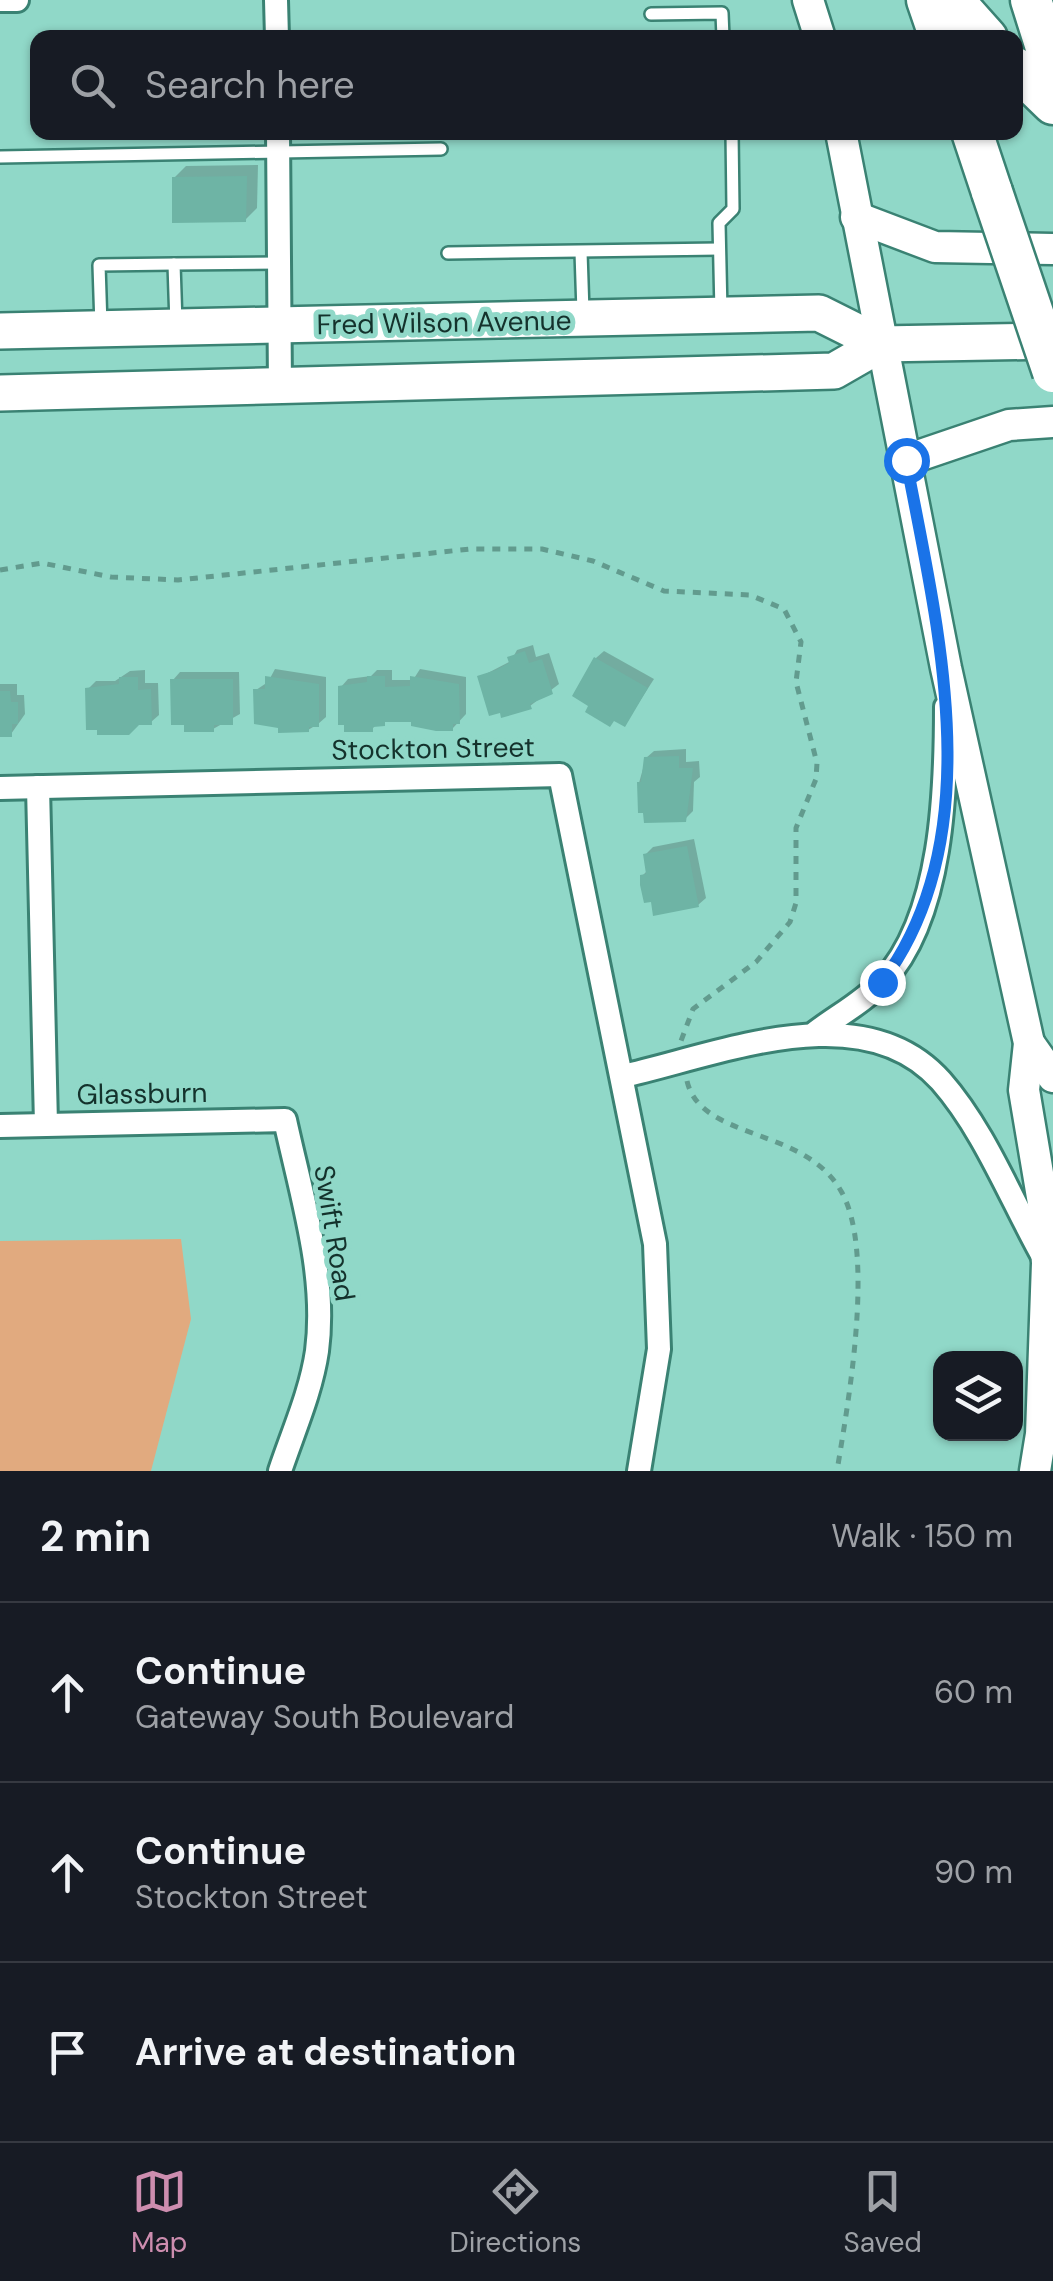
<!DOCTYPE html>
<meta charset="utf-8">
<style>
body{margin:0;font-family:"DM Sans",sans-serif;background:#242831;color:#f1f3f6}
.controls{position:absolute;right:30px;bottom:30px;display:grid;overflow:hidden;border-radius:20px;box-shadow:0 2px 8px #0004}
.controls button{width:90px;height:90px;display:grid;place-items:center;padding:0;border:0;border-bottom:2px solid #363941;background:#171b24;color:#f1f3f6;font:50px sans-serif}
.stop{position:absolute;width:30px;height:30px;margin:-22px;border:8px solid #1a73e8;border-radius:50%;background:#fff}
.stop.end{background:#1a73e8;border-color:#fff;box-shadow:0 2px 10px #0008}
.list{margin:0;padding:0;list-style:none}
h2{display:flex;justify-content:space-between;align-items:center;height:130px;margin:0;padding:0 40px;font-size:42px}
h2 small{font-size:32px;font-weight:400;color:#9ea1a6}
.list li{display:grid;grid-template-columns:65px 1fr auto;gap:30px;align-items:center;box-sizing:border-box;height:180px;padding:0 40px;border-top:2px solid #363941}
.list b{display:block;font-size:38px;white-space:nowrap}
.list p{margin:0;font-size:32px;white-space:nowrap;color:#9ea1a6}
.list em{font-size:32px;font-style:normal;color:#9ea1a6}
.icon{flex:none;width:55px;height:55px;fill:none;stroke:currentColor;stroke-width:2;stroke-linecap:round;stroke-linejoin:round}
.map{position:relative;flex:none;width:1053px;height:1471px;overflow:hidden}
.search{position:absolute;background:#171b24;box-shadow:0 2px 8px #0004;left:30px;right:30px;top:30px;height:110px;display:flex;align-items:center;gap:25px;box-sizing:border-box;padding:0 35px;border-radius:20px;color:#9ea1a6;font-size:38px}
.sheet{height:670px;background:#171b24}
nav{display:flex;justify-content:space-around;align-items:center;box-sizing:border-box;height:140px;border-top:2px solid #363941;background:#171b24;font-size:28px;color:#9ea1a6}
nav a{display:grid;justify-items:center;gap:5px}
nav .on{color:#cd8daf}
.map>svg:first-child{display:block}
.green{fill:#e1aa7f}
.shadow{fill:#0003}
.building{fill:#6eb4a5}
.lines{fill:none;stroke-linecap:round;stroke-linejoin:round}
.service-casing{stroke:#3a8273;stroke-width:16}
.minor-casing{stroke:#3a8273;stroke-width:28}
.secondary-casing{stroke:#3a8273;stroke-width:35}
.primary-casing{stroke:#3a8273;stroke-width:40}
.motorway-casing{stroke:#3a8273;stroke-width:45}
.path{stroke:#629b8e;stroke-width:5;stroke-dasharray:8 8;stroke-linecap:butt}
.service{stroke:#fff;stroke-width:11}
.minor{stroke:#fff;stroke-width:22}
.secondary{stroke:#fff;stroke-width:30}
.primary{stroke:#fff;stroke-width:35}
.motorway{stroke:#fff;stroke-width:40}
.motorway-bridge-casing{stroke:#3a8273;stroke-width:45;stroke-linecap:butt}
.motorway-bridge{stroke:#fff;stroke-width:40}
.route{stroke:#1a73e8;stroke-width:12}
.labels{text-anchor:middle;stroke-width:10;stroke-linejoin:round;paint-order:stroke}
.street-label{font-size:28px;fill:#14322c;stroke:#90d8c8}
</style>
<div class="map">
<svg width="1053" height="1471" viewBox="0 0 1053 1471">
<rect width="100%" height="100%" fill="#90d8c8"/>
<path class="green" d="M181 1239 191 1319 151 1471H0V1241Z"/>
<g class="shadow">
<path d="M258 165 257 208 245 220 174 178 186 166Z"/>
<path d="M533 645 536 657 549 653 559 684 530 706 480 677 511 661 517 650Z"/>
<path d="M604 651 654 679 625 724 592 705 596 658Z"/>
<path d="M275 669 326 677V717L318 724 308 730 256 690 268 682Z"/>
<path d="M420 669 466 677V714L453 728 398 719 378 723 372 729 341 687 348 679 371 676 377 670H392V680H413Z"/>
<path d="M145 670V683H158L159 715 151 722 88 689 96 681H115L130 671Z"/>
<path d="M180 672H239L240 714 213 729 173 680Z"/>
<path d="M0 684H17V695H24L25 714 11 734 0 735Z"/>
<path d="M686 749V762L699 761 700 777 694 782 693 811 685 819 639 783 646 758 654 751Z"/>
<path d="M694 839 706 898 698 905 642 876 648 870 645 855 653 847Z"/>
</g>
<g class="building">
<path d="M247 176 246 222 172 223V177Z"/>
<path d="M525 651 529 663 542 659 553 694 530 704 532 709 501 718 500 713 489 716 477 676 496 670 509 663 507 657Z"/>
<path d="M594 657 648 688 625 727 614 721 610 727 585 712 588 706 572 696Z"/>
<path d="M265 676 319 684V727H309V732L278 733V728L254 724 253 689H265Z"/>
<path d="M367 676H385V687L410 686V676L459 684 460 724H453V731H436L411 726V722H385V726L373 727V732H344V725H338V686L367 682Z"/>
<path d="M119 677H138V690L151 689 152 725H139L129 735H97V730H86L85 688 119 684Z"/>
<path d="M170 679H233V725H214V732H184V725H171Z"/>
<path d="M0 691H10L11 702H18V724H12V737H0Z"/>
<path d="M679 756V768H693L686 822 644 823 643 813H638L637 782H641L644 757Z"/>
<path d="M687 846 699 907 653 916 651 902 644 903 640 885V875L646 874 643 854Z"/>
</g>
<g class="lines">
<defs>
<g id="service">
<path d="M651 14 722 13 723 38"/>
<path d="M0 157 441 149"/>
<path d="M581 252 583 312"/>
<path d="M448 253 719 249"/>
<path d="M721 312 719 223 733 209 732 132"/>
<path d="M176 324 174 264 279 263"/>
<path d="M101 326 99 265 174 264"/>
</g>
<g id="minor">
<path d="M0 0H17"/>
<path d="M276 0 277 38"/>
<path d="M278 132 280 387"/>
<path d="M38 787 46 1124"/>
<path d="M0 788 560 775 655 1244 659 1349 639 1471"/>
<path d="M816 1032C837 1016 865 1001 883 981 943 917 946 788 946 707"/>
<path d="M623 1076C721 1054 863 993 941 1081 985 1131 1012 1202 1045 1260"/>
<path d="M0 1126 285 1120C301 1194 327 1275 317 1351 311 1392 293 1432 280 1471"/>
</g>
<g id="secondary">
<path d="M808 0 820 38"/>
<path d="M841 132 946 668 1029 1043 1024 1090 1043 1203 1047 1263 1041 1434 1035 1471"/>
<path d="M856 217 935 247 1053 249"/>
<path d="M906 460 1009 425 1053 422"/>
<path d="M1029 1043 1053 1077"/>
</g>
<g id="primary">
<path d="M0 331 819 313 881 344 1053 341"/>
<path d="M0 393 834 371 881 344"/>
</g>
<g id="motorway">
<path d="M927 0 940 38"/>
<path d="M953 0 987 38"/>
<path d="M1031 0 1053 70"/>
<path d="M1016 68 1053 104"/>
<path d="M972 132 992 192"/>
</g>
</defs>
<use href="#service" class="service-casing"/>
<use href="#minor" class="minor-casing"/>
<use href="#secondary" class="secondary-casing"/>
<use href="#primary" class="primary-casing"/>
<use href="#motorway" class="motorway-casing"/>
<g class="path">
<path d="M0 570 42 563 111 577 178 580 470 549H542L593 561 664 591 750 595 784 609 801 642 796 682 817 763 816 779 796 828V903L790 922 756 962 693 1009 681 1041"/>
<path d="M687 1081C701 1141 804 1126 841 1191 876 1251 848 1403 837 1471"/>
</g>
<use href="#service" class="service"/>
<use href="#minor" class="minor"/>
<use href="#secondary" class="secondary"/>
<use href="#primary" class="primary"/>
<use href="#motorway" class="motorway"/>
<defs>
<path id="motorway-bridge" d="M992 192 1053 372"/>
</defs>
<use href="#motorway-bridge" class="motorway-bridge-casing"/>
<use href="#motorway-bridge" class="motorway-bridge"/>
</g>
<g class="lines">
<path class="route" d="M882 982C992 835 937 624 906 460"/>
</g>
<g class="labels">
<g class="street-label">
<text transform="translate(444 322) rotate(-1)" y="10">Fred Wilson Avenue</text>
<text transform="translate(433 748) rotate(-1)" y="10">Stockton Street</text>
<text transform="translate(142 1093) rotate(-1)" y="10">Glassburn</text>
<text transform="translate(335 1233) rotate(81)" y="10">Swift Road</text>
</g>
</g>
</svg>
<div class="controls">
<button><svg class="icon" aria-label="layers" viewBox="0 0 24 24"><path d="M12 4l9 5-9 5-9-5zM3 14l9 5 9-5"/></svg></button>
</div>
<div class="stop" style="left:906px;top:460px"></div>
<div class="stop end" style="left:882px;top:982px"></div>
<div class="search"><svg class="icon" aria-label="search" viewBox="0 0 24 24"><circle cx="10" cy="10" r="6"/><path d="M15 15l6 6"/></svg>Search here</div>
</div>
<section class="sheet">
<h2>2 min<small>Walk · 150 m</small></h2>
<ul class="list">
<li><svg class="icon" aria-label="ahead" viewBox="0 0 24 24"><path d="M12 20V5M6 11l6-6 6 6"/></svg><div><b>Continue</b><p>Gateway South Boulevard</p></div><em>60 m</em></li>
<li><svg class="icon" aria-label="ahead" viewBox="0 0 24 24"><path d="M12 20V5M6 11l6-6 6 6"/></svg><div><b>Continue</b><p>Stockton Street</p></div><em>90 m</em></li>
<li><svg class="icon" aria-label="arrive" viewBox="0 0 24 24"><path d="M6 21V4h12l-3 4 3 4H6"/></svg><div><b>Arrive at destination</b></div></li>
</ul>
</section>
<nav>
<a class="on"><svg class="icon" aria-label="map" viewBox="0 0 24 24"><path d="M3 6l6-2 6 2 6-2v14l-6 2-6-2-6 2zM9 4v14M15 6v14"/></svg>Map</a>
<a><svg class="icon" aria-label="directions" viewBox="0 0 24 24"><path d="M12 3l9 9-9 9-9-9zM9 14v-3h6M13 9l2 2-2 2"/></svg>Directions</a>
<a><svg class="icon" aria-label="saved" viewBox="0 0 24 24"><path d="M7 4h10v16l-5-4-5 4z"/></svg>Saved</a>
</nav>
